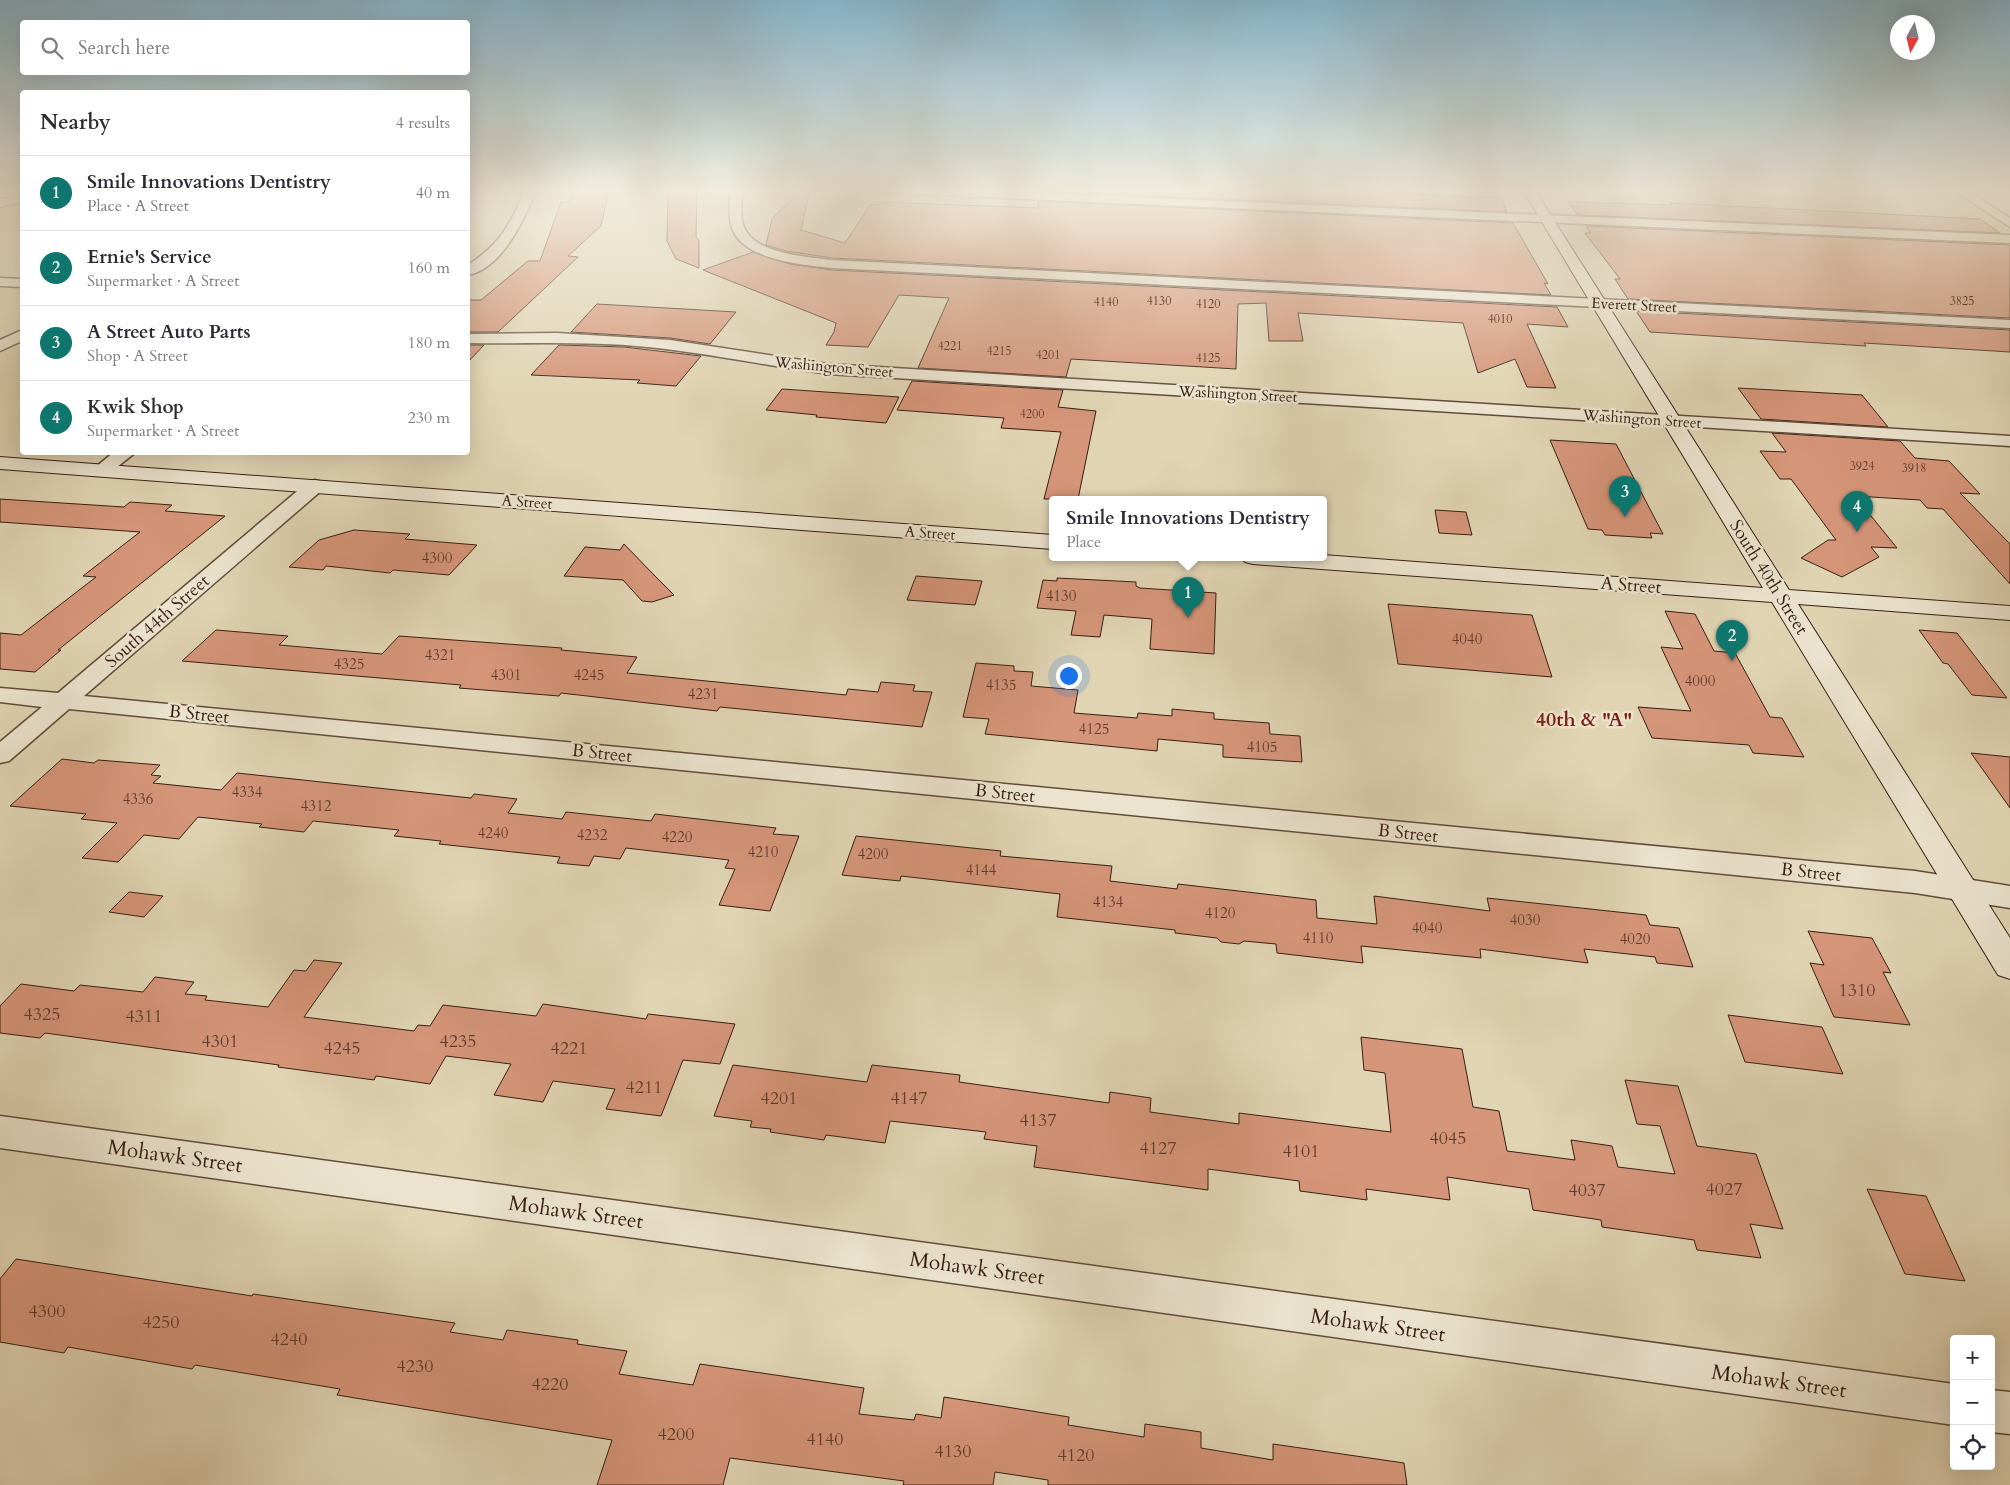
<!DOCTYPE html>
<meta charset="utf-8">
<style>
body{margin:0;font-family:Cardo,serif;background:#f2f2f3;color:#2b2b33}
.controls{position:absolute;right:15px;bottom:15px;display:grid;overflow:hidden;border-radius:5px;box-shadow:0 5px 20px #0002}
.controls button{width:45px;height:45px;display:grid;place-items:center;padding:0;border:0;border-bottom:1px solid #e1e1e2;background:#fff;color:#2b2b33;font:25px sans-serif}
.compass{position:absolute;left:1890px;top:15px;width:45px;height:45px;border-radius:50%;background:#fff;box-shadow:0 5px 20px #0002;rotate:188deg}
.you{position:absolute;left:1068px;top:675px;width:18px;height:18px;margin:-12px;border:4px solid #fff;border-radius:50%;background:#1a73e8;box-shadow:0 0 0 8px #1a73e833}
.badge{display:grid;place-items:center;width:32px;height:32px;border-radius:50%;background:#0f766e;color:#fff;font-size:16px;font-weight:700}
.pin{position:absolute;translate:-50% -41px;filter:drop-shadow(0 1px 2px #0008)}
.pin::after{content:'';position:absolute;top:26px;width:18px;height:15px;background:inherit;clip-path:polygon(0 0,100% 0,50% 100%)}
.popup{position:absolute;left:1049px;top:496px;width:278px;height:65px;box-sizing:border-box;display:grid;place-content:center;border-radius:5px;background:#fff;filter:drop-shadow(0 1px 4px #0005);font-size:16px;white-space:nowrap;color:#7c7c81}
.popup b{font-size:19px;color:#2b2b33}
.popup::after{content:'';position:absolute;left:50%;top:100%;margin-left:-10px;border:10px solid transparent;border-top-color:#fff}
.list{margin:0;padding:0;list-style:none}
h2{display:flex;justify-content:space-between;align-items:center;height:65px;margin:0;padding:0 20px;font-size:21px}
h2 small{font-size:16px;font-weight:400;color:#7c7c81}
.list li{display:grid;grid-template-columns:32px 1fr auto;gap:15px;align-items:center;box-sizing:border-box;height:75px;padding:0 20px;border-top:1px solid #e1e1e2}
.list b{display:block;font-size:19px;white-space:nowrap}
.list p{margin:0;font-size:16px;white-space:nowrap;color:#7c7c81}
.list em{font-size:16px;font-style:normal;color:#7c7c81}
.icon{flex:none;width:28px;height:28px;fill:none;stroke:currentColor;stroke-width:2;stroke-linecap:round;stroke-linejoin:round}
.map{position:relative;flex:none;width:2010px;height:1485px;overflow:hidden}
.search{position:absolute;background:#fff;box-shadow:0 5px 20px #0002;left:20px;top:20px;width:450px;height:55px;display:flex;align-items:center;gap:12px;box-sizing:border-box;padding:0 18px;border-radius:5px;color:#7c7c81;font-size:19px}
.panel{position:absolute;background:#fff;box-shadow:0 5px 20px #0002;left:20px;top:90px;width:450px;height:365px;border-radius:5px}
.map>svg:first-child{display:block}
.building{fill:#d59579;stroke:#371e12}
.lines{fill:none;stroke-linecap:round;stroke-linejoin:round}
.street-casing{stroke:#614c3a;stroke-width:3}
.secondary-casing{stroke:#371e12;stroke-width:2}
.street{fill:#ebe3ce;fill-rule:evenodd}
.secondary{fill:#ebe3ce;fill-rule:evenodd}
.labels{text-anchor:middle;stroke-width:5;stroke-linejoin:round;paint-order:stroke}
.far-number-label{font-size:12px;fill:#5e3c2c}
.far-street-label{font-size:15px;fill:#371e12;stroke:#ebe3ce}
.number-label{font-size:15px;fill:#5e3c2c}
.street-label{font-size:18px;fill:#371e12;stroke:#ebe3ce}
.near-number-label{font-size:18px;fill:#5e3c2c}
.quarter-label{font-size:20px;font-weight:bold;fill:#7a1f14;stroke:#ebe3ce}
.near-street-label{font-size:21px;fill:#371e12;stroke:#ebe3ce}
</style>
<div class="map">
<svg width="2010" height="1485" viewBox="0 0 2010 1485">
<rect width="100%" height="100%" fill="#e0d4b3"/>
<filter id="stains"><feTurbulence type="fractalNoise" baseFrequency=".004" numOctaves="4"/><feColorMatrix values="0 0 0 0 .2 0 0 0 0 .09 0 0 0 0 .02 0 0 0 .5 -.17"/></filter>
<radialGradient id="worn" r=".72"><stop offset=".6" stop-color="#630" stop-opacity="0"/><stop offset="1" stop-color="#630" stop-opacity=".3"/></radialGradient>
<g class="building">
<path d="M573 189H604L603 194H608L601 226 568 256 578 257 498 332H468V300H481L528 261H540L561 202H570Z"/>
<path d="M675 189H697L696 237 699 241V268L676 259 667 241 668 193H674Z"/>
<path d="M802 189H810L801 230 845 243 870 205H879L881 202 1038 208V201L1513 223 1548 284 1544 283 1551 295 832 258 786 251 766 245 772 219Z"/>
<path d="M1039 189H1340L1367 192 1501 198 1507 212 1039 191Z"/>
<path d="M1568 202 1672 205 1670 203 1980 219 2000 233 1578 215Z"/>
<path d="M1586 226 2010 245V318L1628 299 1615 279H1620L1585 233H1591Z"/>
<path d="M753 252 790 264 832 270 1557 307 1568 327 1527 324 1556 388 1527 387 1515 359 1478 373 1463 323 1298 313 1303 341H1269L1266 303 1238 304 1236 369 1071 359 1066 377 918 368 949 298 899 295 868 347 826 345 834 332 836 323 703 270Z"/>
<path d="M597 304 736 312 710 344 670 338 571 332Z"/>
<path d="M1636 311 2010 330V352L1864 343 1866 346 1650 332Z"/>
<path d="M468 345H484L468 362Z"/>
<path d="M559 345 624 347 701 356 676 386 637 383 640 380 531 375Z"/>
<path d="M912 381 1063 390 1058 407 1096 411 1078 499H1044L1061 432 1001 428 1004 418 897 410Z"/>
<path d="M1738 388 1862 395 1888 427 1761 419Z"/>
<path d="M782 389 899 397 886 423 816 417 817 415 766 410Z"/>
<path d="M1772 433 1900 441 1915 458 1949 461 1980 494 1960 493 2010 544V584L1943 509 1927 508 1920 500 1855 496 1897 548 1871 547 1879 557 1842 577 1801 558 1828 540H1836L1791 479H1780L1760 451 1786 452Z"/>
<path d="M1550 440 1616 444 1663 534 1650 533 1652 538 1605 535 1602 530 1588 529Z"/>
<path d="M0 499 124 507 130 502 172 505 165 511 225 516 58 650H61L35 672 0 669V633L21 635 96 577 83 576 140 532 0 522Z"/>
<path d="M1435 510 1466 512 1472 535 1439 533Z"/>
<path d="M354 530 410 534 405 539 477 545 449 575 393 570 390 573 326 566 323 570 289 567 319 540Z"/>
<path d="M624 544 655 576 674 595 652 602 642 601 623 580 564 576 585 547 620 550Z"/>
<path d="M916 576 982 581 975 605 907 600Z"/>
<path d="M1057 578 1136 582V586L1140 588 1216 593 1214 654 1150 649 1152 619 1104 615 1100 637 1071 635 1076 611 1037 608 1043 580 1057 581Z"/>
<path d="M1388 604 1532 615 1552 677 1398 664Z"/>
<path d="M1665 611 1695 614 1714 651 1735 653 1770 717 1782 718 1804 757 1753 753 1749 745 1652 738 1638 707 1691 711 1661 647 1683 649Z"/>
<path d="M216 630 288 636 279 645 382 654 399 636 562 648 561 650 637 657 627 673 846 695 848 689 878 692 881 682 915 685 913 691 932 692 922 727 720 707 717 711 561 693 559 696 459 688 461 685 182 661Z"/>
<path d="M1919 630 1957 633 2007 698 1972 695 1948 664 1943 663Z"/>
<path d="M976 663 1014 666V671L1033 672 1031 686 1078 690 1074 713 1137 718 1138 713 1172 716V709L1214 713V719L1269 723 1270 734 1300 736 1302 762 1223 757V745L1158 739 1157 751 985 734 989 719 963 717Z"/>
<path d="M1971 753 2010 757V808Z"/>
<path d="M62 759 94 763 98 760 160 765 151 775 161 776 153 783 221 790 237 773 471 798 474 794 517 799 508 813 562 819 566 812 651 821 655 814 776 828 773 834 799 836 770 911 719 905 735 869 725 868 729 860 626 848 620 859 594 856 589 866 557 863 560 857 439 844 441 841 394 836 399 830 313 821 304 832 259 827 262 824 198 817 179 839 144 835 118 862 82 858 117 823 81 819 86 814 10 806Z"/>
<path d="M856 836 1001 851 1000 856 1112 866 1110 881 1177 889 1178 884 1316 900 1317 918 1377 924 1374 896 1490 911 1487 898 1646 915 1650 925 1679 928 1693 967 1657 963 1655 957 1584 949 1588 963 1480 949 1481 958 1361 946 1363 963 1277 953 1276 944 1244 941 1239 944 1221 942 1217 938 1175 933V930L1057 917 1060 894 901 876 900 881 842 875Z"/>
<path d="M129 892 163 896 144 917 109 912Z"/>
<path d="M1808 931 1872 938 1891 973 1883 972 1910 1025 1834 1017 1810 963 1824 965Z"/>
<path d="M314 960 342 963 304 1017 414 1031 418 1025 430 1026 443 1005 536 1016 543 1004 646 1019 648 1014 735 1024 720 1064 683 1060 661 1116 606 1109 615 1089 553 1081 543 1102 494 1095 511 1064 446 1056 430 1084 376 1076 374 1080 278 1067 279 1065 45 1033 40 1038 0 1033V1006L21 984 74 991 80 985 143 992 155 977 194 982 185 994 207 996 205 1000 268 1007 294 970 306 971Z"/>
<path d="M1728 1015 1822 1027 1843 1074 1745 1062Z"/>
<path d="M1361 1037 1462 1049 1473 1107 1499 1111 1507 1151 1575 1160 1571 1140 1612 1146 1618 1167 1675 1174 1660 1126 1637 1124 1625 1080 1678 1086 1697 1146 1756 1154 1783 1229 1750 1224 1761 1258 1697 1250 1694 1240 1602 1227 1601 1220 1533 1210 1529 1189 1447 1177 1450 1200 1366 1189 1367 1200 1300 1191 1299 1181 1208 1169V1190L1034 1167 1037 1146 984 1139 986 1132 890 1121 885 1143 826 1135 824 1140 770 1132 771 1129 750 1127 752 1121 714 1116 733 1065 867 1082 872 1065 960 1075 959 1082 1109 1103 1110 1092 1151 1098 1150 1112 1239 1124V1113L1391 1132 1385 1073 1364 1070Z"/>
<path d="M1867 1189 1926 1196 1965 1281 1905 1274Z"/>
<path d="M16 1259 252 1296 253 1294 455 1323 450 1332 503 1340 507 1330 578 1340 577 1344 627 1351 619 1374 693 1385 700 1364 864 1388 859 1414 914 1420 916 1414 941 1418 944 1397 1069 1417 1068 1425 1144 1437 1145 1424 1201 1432V1448L1273 1460V1444L1404 1463 1407 1485H1048V1480L995 1472 993 1485H903L904 1481 730 1458 723 1485H597L612 1440 337 1395 340 1389 195 1365 192 1369 68 1347 64 1353 0 1342V1279Z"/>
</g>
<g class="lines">
<defs>
<g id="street">
<path d="M525 189H537C525 218 502 269 468 275V265C500 244 511 224 525 189Z"/>
<path d="M730 189H742C742 202 739 220 746 231 759 254 809 257 832 260L2010 320V328L832 268C804 265 742 260 732 228 728 216 730 202 730 189Z"/>
<path d="M862 189H939L2010 235V243L868 192Z"/>
<path d="M1952 189H1965L2010 218V227Z"/>
<path d="M0 278 22 279V287L0 286Z"/>
<path d="M22 330V341L0 351V340Z"/>
<path d="M557 333 670 340 828 364 2010 436V446L828 374C767 366 708 353 647 347 587 341 527 344 468 343V334Z"/>
<path d="M114 452H136L107 475H93L91 471Z"/>
<path d="M315 480 322 482 324 486 322 490 84 696 1915 871 2010 886V908L1915 893 69 709 9 761 0 763V742L42 707 0 702V688L58 693 308 482Z"/>
<path d="M0 1116 1954 1384V1425L0 1148Z"/>
<path d="M1991 1390 2010 1392V1434L1991 1432Z"/>
</g>
<g id="secondary">
<path d="M1522 189H1534L1789 590 2010 606V620L1798 604 2010 938V979L1998 975 1772 602 1253 564 1245 562 1242 557 1323 555 1763 588Z"/>
<path d="M22 195V203L0 207V199Z"/>
<path d="M0 457 1053 535V549L0 469Z"/>
</g>
</defs>
<use href="#street" class="street-casing"/>
<use href="#secondary" class="secondary-casing"/>
<use href="#street" class="street"/>
<use href="#secondary" class="secondary"/>
</g>
<linearGradient id="sky" x2="0" y2="1"><stop stop-color="#87b6ce"/><stop offset="0.48" stop-color="#f1ecdd"/><stop offset="1" stop-color="#f1ecdd" stop-opacity="0"/></linearGradient>
<rect width="2010" height="396" fill="url(#sky)"/>
<g class="labels">
<g class="far-number-label">
<text x="1159" y="305">4130</text>
<text x="1962" y="305">3825</text>
<text x="1106" y="306">4140</text>
<text x="1208" y="308">4120</text>
<text x="1500" y="323">4010</text>
<text x="950" y="350">4221</text>
<text x="999" y="355">4215</text>
<text x="1048" y="359">4201</text>
<text x="1208" y="362">4125</text>
<text x="1032" y="418">4200</text>
<text x="1862" y="470">3924</text>
<text x="1914" y="472">3918</text>
</g>
<g class="far-street-label">
<text transform="translate(1634 305) rotate(3)" y="5">Everett Street</text>
<text transform="translate(834 367) rotate(5)" y="5">Washington Street</text>
<text transform="translate(1238 394) rotate(3)" y="5">Washington Street</text>
<text transform="translate(1642 419) rotate(4)" y="5">Washington Street</text>
<text transform="translate(527 502) rotate(4)" y="5">A Street</text>
<text transform="translate(930 533) rotate(4)" y="5">A Street</text>
</g>
<g class="number-label">
<text x="437" y="563">4300</text>
<text x="1061" y="601">4130</text>
<text x="1467" y="644">4040</text>
<text x="440" y="660">4321</text>
<text x="349" y="669">4325</text>
<text x="506" y="680">4301</text>
<text x="589" y="680">4245</text>
<text x="1700" y="686">4000</text>
<text x="1001" y="690">4135</text>
<text x="703" y="699">4231</text>
<text x="1094" y="734">4125</text>
<text x="1262" y="752">4105</text>
<text x="247" y="797">4334</text>
<text x="138" y="804">4336</text>
<text x="316" y="811">4312</text>
<text x="493" y="838">4240</text>
<text x="592" y="840">4232</text>
<text x="677" y="842">4220</text>
<text x="763" y="857">4210</text>
<text x="873" y="859">4200</text>
<text x="981" y="875">4144</text>
<text x="1108" y="907">4134</text>
<text x="1220" y="918">4120</text>
<text x="1525" y="925">4030</text>
<text x="1427" y="933">4040</text>
<text x="1318" y="943">4110</text>
<text x="1635" y="944">4020</text>
</g>
<g class="street-label">
<text transform="translate(1769 577) rotate(58)" y="6">South 40th Street</text>
<text transform="translate(1631 585) rotate(4)" y="6">A Street</text>
<text transform="translate(157 621) rotate(-41)" y="6">South 44th Street</text>
<text transform="translate(199 714) rotate(6)" y="6">B Street</text>
<text transform="translate(602 753) rotate(6)" y="6">B Street</text>
<text transform="translate(1005 793) rotate(6)" y="6">B Street</text>
<text transform="translate(1408 833) rotate(6)" y="6">B Street</text>
<text transform="translate(1811 872) rotate(6)" y="6">B Street</text>
</g>
<g class="near-number-label">
<text x="1857" y="996">1310</text>
<text x="42" y="1020">4325</text>
<text x="144" y="1022">4311</text>
<text x="220" y="1047">4301</text>
<text x="458" y="1047">4235</text>
<text x="342" y="1054">4245</text>
<text x="569" y="1054">4221</text>
<text x="644" y="1093">4211</text>
<text x="779" y="1104">4201</text>
<text x="909" y="1104">4147</text>
<text x="1038" y="1126">4137</text>
<text x="1448" y="1144">4045</text>
<text x="1158" y="1154">4127</text>
<text x="1301" y="1157">4101</text>
<text x="1724" y="1195">4027</text>
<text x="1587" y="1196">4037</text>
<text x="47" y="1317">4300</text>
<text x="161" y="1328">4250</text>
<text x="289" y="1345">4240</text>
<text x="415" y="1372">4230</text>
<text x="550" y="1390">4220</text>
<text x="676" y="1440">4200</text>
<text x="825" y="1445">4140</text>
<text x="953" y="1457">4130</text>
<text x="1076" y="1461">4120</text>
</g>
<g class="quarter-label">
<text x="1584" y="726">40th &amp; "A"</text>
</g>
<g class="near-street-label">
<text transform="translate(175 1156) rotate(8)" y="7">Mohawk Street</text>
<text transform="translate(576 1212) rotate(8)" y="7">Mohawk Street</text>
<text transform="translate(977 1268) rotate(8)" y="7">Mohawk Street</text>
<text transform="translate(1378 1325) rotate(8)" y="7">Mohawk Street</text>
<text transform="translate(1779 1381) rotate(8)" y="7">Mohawk Street</text>
</g>
</g>
<rect width="100%" height="100%" filter="url(#stains)"/>
<rect width="100%" height="100%" fill="url(#worn)"/>
</svg>
<div class="controls">
<button>+</button>
<button>−</button>
<button><svg class="icon" aria-label="locate" viewBox="0 0 24 24"><circle cx="12" cy="12" r="6"/><path d="M12 2v4M12 18v4M2 12h4M18 12h4"/></svg></button>
</div>
<svg class="compass" viewBox="-18 -18 36 36"><path d="M0-13l5 13h-10z" fill="#e53935"/><path d="M0 13l5-13h-10z" fill="#7c7c81"/></svg>
<div class="you"></div>
<div class="pin badge" style="left:1188px;top:618px">1</div>
<div class="popup"><b>Smile Innovations Dentistry</b>Place</div>
<div class="pin badge" style="left:1732px;top:661px">2</div>
<div class="pin badge" style="left:1625px;top:517px">3</div>
<div class="pin badge" style="left:1857px;top:532px">4</div>
<div class="search"><svg class="icon" aria-label="search" viewBox="0 0 24 24"><circle cx="10" cy="10" r="6"/><path d="M15 15l6 6"/></svg>Search here</div>
<section class="panel">
<h2>Nearby<small>4 results</small></h2>
<ul class="list">
<li><span class="badge">1</span><div><b>Smile Innovations Dentistry</b><p>Place · A Street</p></div><em>40 m</em></li>
<li><span class="badge">2</span><div><b>Ernie's Service</b><p>Supermarket · A Street</p></div><em>160 m</em></li>
<li><span class="badge">3</span><div><b>A Street Auto Parts</b><p>Shop · A Street</p></div><em>180 m</em></li>
<li><span class="badge">4</span><div><b>Kwik Shop</b><p>Supermarket · A Street</p></div><em>230 m</em></li>
</ul>
</section>
</div>
